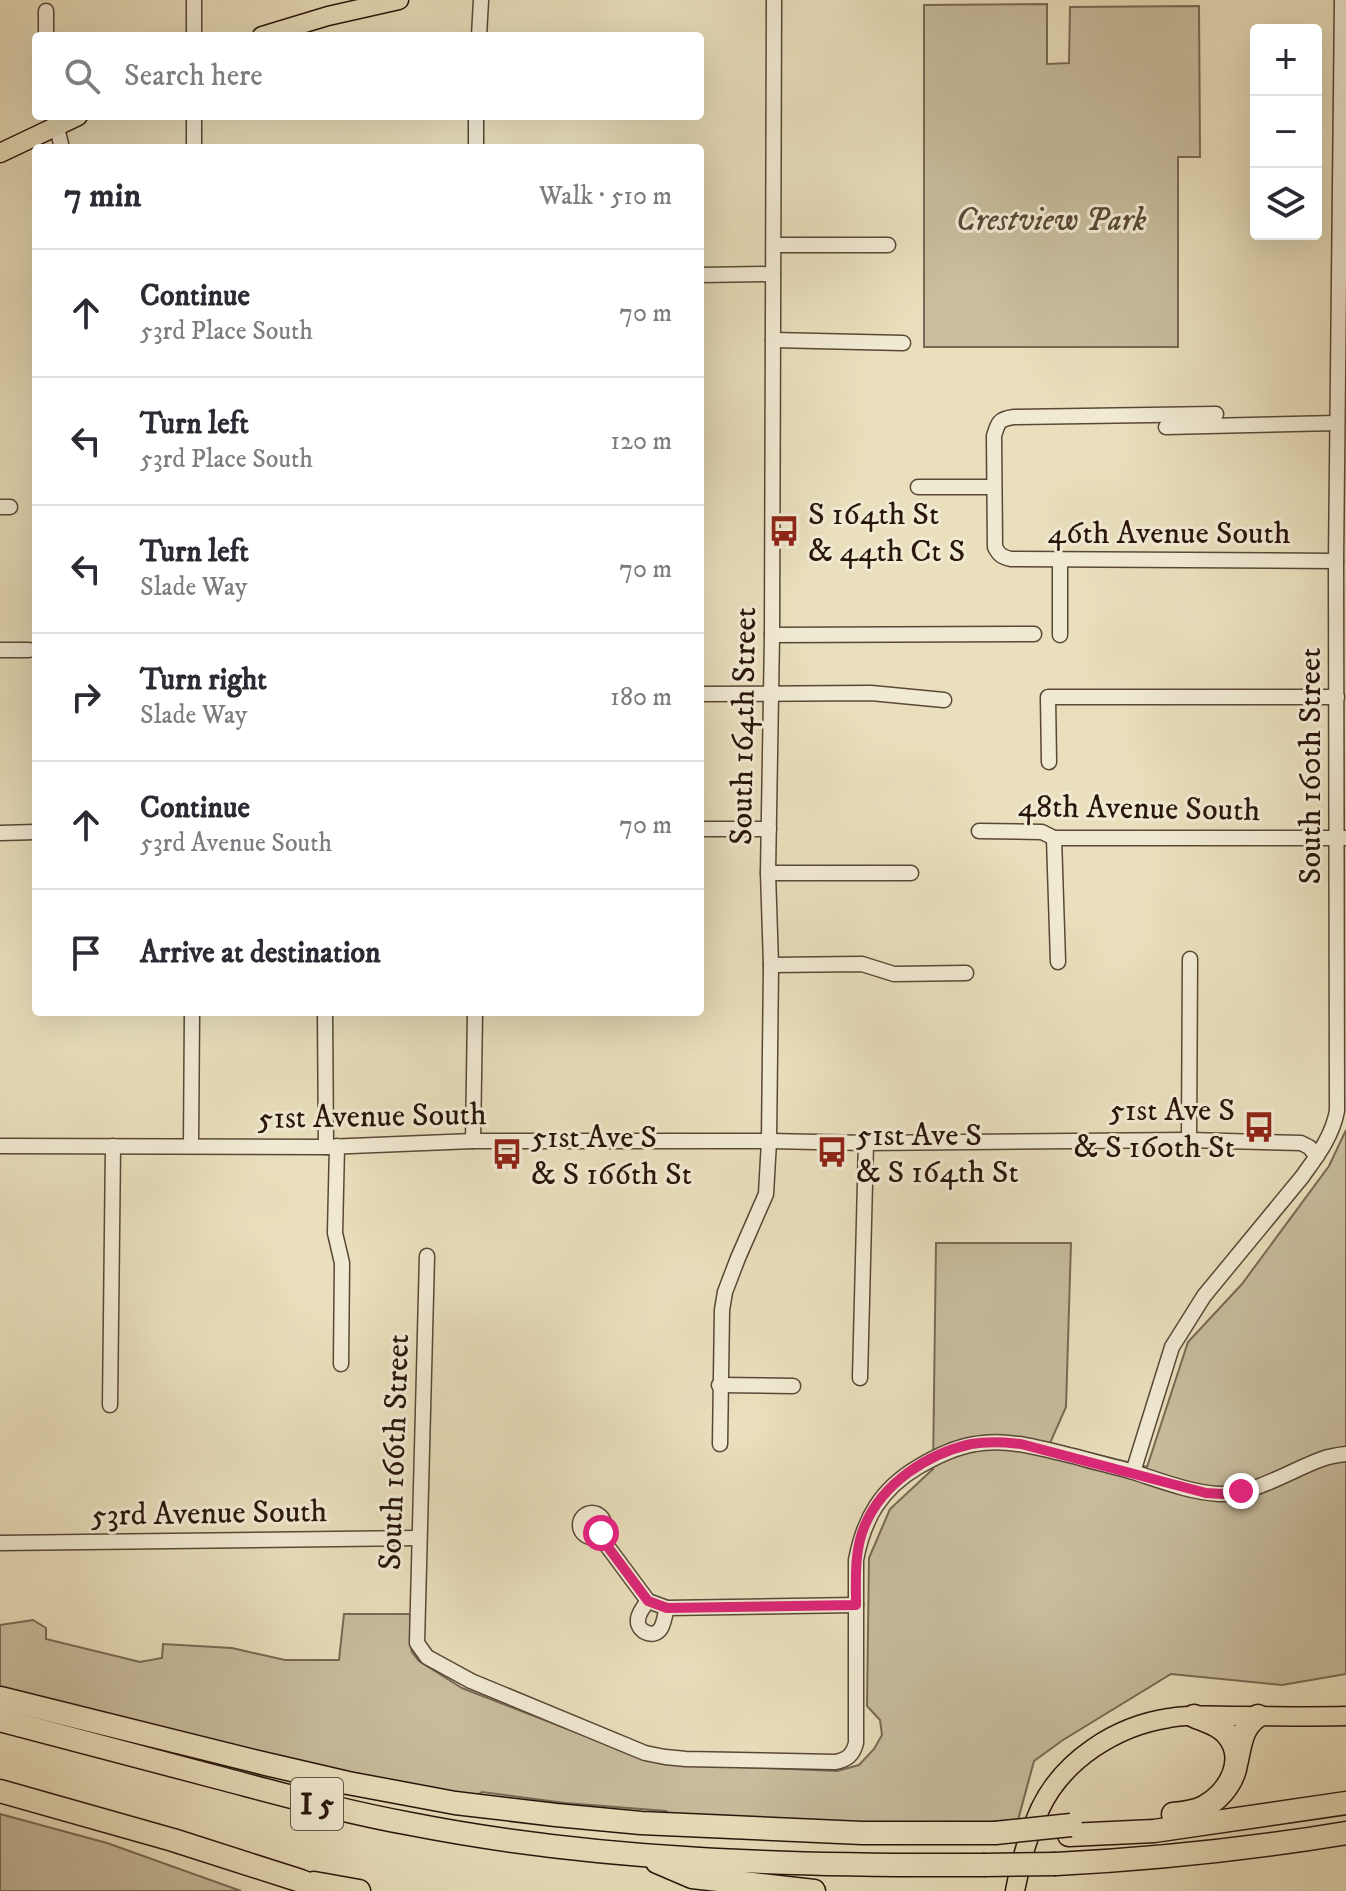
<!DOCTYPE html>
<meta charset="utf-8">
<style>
body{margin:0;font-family:"IM FELL DW Pica",serif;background:#f2f2f3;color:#2b2b33}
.controls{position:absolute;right:24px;top:24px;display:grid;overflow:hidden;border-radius:8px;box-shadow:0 8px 32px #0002}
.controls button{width:72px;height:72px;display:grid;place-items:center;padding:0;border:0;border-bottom:2px solid #e1e1e2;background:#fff;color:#2b2b33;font:40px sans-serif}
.stop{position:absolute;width:24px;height:24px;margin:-18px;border:6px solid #db2777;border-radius:50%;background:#fff}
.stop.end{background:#db2777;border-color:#fff;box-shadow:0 2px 8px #0008}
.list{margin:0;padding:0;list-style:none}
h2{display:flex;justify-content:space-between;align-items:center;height:104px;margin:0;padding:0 32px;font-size:34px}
h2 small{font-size:26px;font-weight:400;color:#7c7c81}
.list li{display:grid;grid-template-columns:52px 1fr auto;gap:24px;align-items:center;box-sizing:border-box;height:128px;padding:0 32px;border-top:2px solid #e1e1e2}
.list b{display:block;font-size:30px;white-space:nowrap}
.list p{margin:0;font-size:26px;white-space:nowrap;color:#7c7c81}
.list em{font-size:26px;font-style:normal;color:#7c7c81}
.icon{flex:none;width:44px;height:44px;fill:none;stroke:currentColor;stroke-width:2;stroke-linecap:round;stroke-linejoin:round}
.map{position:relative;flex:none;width:1346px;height:1891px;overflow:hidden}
.search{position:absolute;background:#fff;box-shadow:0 8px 32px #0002;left:32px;top:32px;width:672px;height:88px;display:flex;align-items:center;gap:20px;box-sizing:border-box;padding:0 28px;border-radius:8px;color:#7c7c81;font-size:30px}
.panel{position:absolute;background:#fff;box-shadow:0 8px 32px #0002;left:32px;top:144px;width:672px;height:872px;border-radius:8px}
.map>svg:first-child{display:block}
.green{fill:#c8bd9e;stroke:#786954;stroke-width:2}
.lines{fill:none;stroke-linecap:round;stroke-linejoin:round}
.minor-casing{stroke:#594837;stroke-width:17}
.major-casing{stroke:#29150b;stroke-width:21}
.highway-casing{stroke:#29150b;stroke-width:25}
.minor{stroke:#f1ead3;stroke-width:14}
.major{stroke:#e9dfbc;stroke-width:18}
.highway{stroke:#e9dfbc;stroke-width:22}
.highway-bridge-casing{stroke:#29150b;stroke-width:25;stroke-linecap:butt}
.highway-bridge{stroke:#e9dfbc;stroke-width:22}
.route{stroke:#db2777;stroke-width:10}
.labels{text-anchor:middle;stroke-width:6;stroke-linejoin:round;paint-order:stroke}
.shield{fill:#f1ead3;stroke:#655547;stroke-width:2}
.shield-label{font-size:30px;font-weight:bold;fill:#29150b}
.park-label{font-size:32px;font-style:italic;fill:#594737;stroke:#f1ead3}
.poi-label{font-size:32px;fill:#29150b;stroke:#f1ead3;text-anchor:start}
.street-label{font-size:32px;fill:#29150b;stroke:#f1ead3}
</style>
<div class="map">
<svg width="1346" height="1891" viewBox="0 0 1346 1891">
<rect width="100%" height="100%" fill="#e9dfbc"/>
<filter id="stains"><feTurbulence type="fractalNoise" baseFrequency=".0025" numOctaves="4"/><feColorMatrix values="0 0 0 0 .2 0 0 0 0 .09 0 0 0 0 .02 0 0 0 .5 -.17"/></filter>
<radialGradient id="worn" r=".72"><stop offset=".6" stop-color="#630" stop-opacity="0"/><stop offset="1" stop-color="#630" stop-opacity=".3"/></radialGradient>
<g class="green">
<path d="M1047 4V64L1069 63 1070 7 1199 6 1200 157H1178V347H924V5Z"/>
<path d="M1346 1130V1674L1282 1685 1171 1674 1063 1740 1034 1761 1018 1820 991 1823 909 1824 671 1815 666 1811 565 1803 482 1792 476 1796 324 1770 0 1691V1625L33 1620 46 1628V1639L140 1662 162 1658 163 1644 232 1648 285 1660H339L344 1614H410V1641L412 1652 419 1661 462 1688 650 1761 671 1764 837 1771 859 1765 874 1749 882 1735 880 1720 867 1706 869 1558 890 1509 933 1469 936 1243H1071L1066 1407 1050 1443 1147 1467 1188 1342 1242 1284 1329 1166Z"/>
<path d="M0 1814 107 1843 241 1891H0Z"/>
</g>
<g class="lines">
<defs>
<g id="minor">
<path d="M46 11V36"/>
<path d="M194 36V0"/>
<path d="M479 36 481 0"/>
<path d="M54 116 62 148"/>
<path d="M194 116V148"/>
<path d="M476 148V116"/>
<path d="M774 245H888"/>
<path d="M700 275 773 274"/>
<path d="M773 340 903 343"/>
<path d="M1216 414 1014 417C999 419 998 422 994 436L995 547C999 555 1002 557 1011 559L1336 561"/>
<path d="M1166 427 1337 423"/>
<path d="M918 487H993"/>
<path d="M0 507H10"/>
<path d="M772 635 1034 634"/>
<path d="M1060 635V559"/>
<path d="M0 650H29"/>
<path d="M700 694 871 693 944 700"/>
<path d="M1049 762 1048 697H1337"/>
<path d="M700 829H769"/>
<path d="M979 831 1042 832 1054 838H1346"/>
<path d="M0 833 36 832"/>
<path d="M1054 838 1058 962"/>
<path d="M768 873H911"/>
<path d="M771 965 862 964 894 974 966 973"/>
<path d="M325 1012 326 1147"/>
<path d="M1189 1140 1190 959"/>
<path d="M473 1141 475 1012"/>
<path d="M0 1146 326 1147 473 1141H769L866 1143 1189 1140 1301 1143 1309 1147 1317 1156"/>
<path d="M191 1146 192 1012"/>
<path d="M337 1146 335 1233 342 1263 341 1364"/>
<path d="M427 1256 417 1643 427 1657 471 1681 645 1753 665 1757 686 1759 835 1762C847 1760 853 1755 856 1743V1560C864 1518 881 1489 918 1467 935 1457 955 1447 975 1444 1009 1438 1043 1449 1077 1457 1094 1462 1112 1466 1130 1471 1159 1480 1188 1492 1219 1494 1252 1496 1291 1470 1322 1459 1330 1456 1338 1455 1346 1454"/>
<path d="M860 1378 866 1143"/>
<path d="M719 1385 793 1386"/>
<path d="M110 1405 113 1146"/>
<path d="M720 1444 722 1310 725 1292 738 1258 766 1194 769 1141 771 965 768 873 772 635 774 0"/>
<path d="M1133 1472 1172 1347 1204 1296 1302 1177C1317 1156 1332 1137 1337 1111L1336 561 1342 0"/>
<circle cx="592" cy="1525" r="12"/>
<path d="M599 1535 648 1601 667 1608 856 1605"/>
<path d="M0 1543 418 1538"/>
<path d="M648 1601C644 1606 639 1612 638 1619 636 1631 654 1640 661 1628 664 1623 665 1614 667 1608"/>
</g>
<g id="major">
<path d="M262 36 328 16 399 0"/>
<path d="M0 153 78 116"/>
<path d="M1015 1891C1020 1864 1028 1835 1040 1809 1063 1760 1116 1726 1169 1718 1191 1714 1214 1716 1236 1716 1273 1716 1309 1717 1346 1716"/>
</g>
<g id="highway">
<path d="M0 1698 266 1764 348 1783 455 1803 556 1815 641 1823 862 1833H995"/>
<path d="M0 1720C72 1739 144 1758 216 1777 281 1794 345 1812 411 1824 599 1861 792 1866 983 1865"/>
<path d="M1237 1760C1241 1742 1242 1727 1258 1716"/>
<path d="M0 1791 173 1840 301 1881 326 1891"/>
<path d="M1173 1814C1184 1813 1194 1812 1204 1807 1229 1794 1249 1759 1227 1734 1219 1724 1205 1721 1194 1716"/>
<path d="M1069 1835 1154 1831 1346 1803"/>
<path d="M657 1862 692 1877 814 1891"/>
<path d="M1056 1864C1153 1859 1250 1849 1346 1833"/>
<path d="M314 1883 359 1891"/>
</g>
</defs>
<use href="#minor" class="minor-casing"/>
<use href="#major" class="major-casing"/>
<use href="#highway" class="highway-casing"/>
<use href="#minor" class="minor"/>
<use href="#major" class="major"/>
<use href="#highway" class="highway"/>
<defs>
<g id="highway-bridge">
<path d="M995 1833 1071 1825"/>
<path d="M983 1865 1056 1864"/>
</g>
</defs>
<use href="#highway-bridge" class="highway-bridge-casing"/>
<use href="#highway-bridge" class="highway-bridge"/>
</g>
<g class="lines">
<path class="route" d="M601 1533 599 1535 648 1601 667 1608 856 1605C856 1578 854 1550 865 1525 883 1483 927 1454 971 1444 988 1441 1004 1442 1021 1444L1206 1493 1223 1494 1241 1491"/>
</g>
<defs>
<symbol id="bus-bare" viewBox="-9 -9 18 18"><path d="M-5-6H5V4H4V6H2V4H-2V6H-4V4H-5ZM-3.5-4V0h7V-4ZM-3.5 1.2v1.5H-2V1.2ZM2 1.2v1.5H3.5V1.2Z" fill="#8f2418" stroke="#f1ead3" stroke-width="2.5" paint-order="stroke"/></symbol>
</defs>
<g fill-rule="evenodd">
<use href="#bus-bare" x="762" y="509" width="44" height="44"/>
<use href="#bus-bare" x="1237" y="1105" width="44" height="44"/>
<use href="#bus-bare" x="810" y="1130" width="44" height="44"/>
<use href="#bus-bare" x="485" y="1132" width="44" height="44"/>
</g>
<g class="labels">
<rect class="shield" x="291" y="1778" width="52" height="52" rx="6"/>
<g class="shield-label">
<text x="317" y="1814">I 5</text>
</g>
<g class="park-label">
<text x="1051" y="230">Crestview Park</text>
</g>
<g class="poi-label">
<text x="808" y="524">S 164th St<tspan x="808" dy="37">&amp; 44th Ct S</tspan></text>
<text x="1235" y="1120" text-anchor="end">51st Ave S<tspan x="1235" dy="37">&amp; S 160th St</tspan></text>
<text x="856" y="1145">51st Ave S<tspan x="856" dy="37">&amp; S 164th St</tspan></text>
<text x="531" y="1147">51st Ave S<tspan x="531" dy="37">&amp; S 166th St</tspan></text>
</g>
<g class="street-label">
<text x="1169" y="543">46th Avenue South</text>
<text transform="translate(742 726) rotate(-89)" y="11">South 164th Street</text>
<text transform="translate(1309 766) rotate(-90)" y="11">South 160th Street</text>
<text transform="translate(1139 807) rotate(1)" y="11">48th Avenue South</text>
<text transform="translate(372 1115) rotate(-1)" y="11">51st Avenue South</text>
<text transform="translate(393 1452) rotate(-88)" y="11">South 166th Street</text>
<text transform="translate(209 1512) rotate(-1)" y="11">53rd Avenue South</text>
</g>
</g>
<rect width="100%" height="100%" filter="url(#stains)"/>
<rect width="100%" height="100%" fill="url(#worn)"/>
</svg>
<div class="controls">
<button>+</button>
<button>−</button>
<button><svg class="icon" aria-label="layers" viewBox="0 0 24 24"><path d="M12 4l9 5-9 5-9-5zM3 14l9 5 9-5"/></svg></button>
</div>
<div class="stop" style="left:601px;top:1533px"></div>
<div class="stop end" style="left:1241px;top:1491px"></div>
<div class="search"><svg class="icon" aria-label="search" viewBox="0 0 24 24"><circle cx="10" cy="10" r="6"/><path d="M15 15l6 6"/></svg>Search here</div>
<section class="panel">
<h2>7 min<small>Walk · 510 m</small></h2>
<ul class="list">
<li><svg class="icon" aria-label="ahead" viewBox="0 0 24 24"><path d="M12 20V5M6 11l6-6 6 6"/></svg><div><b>Continue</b><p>53rd Place South</p></div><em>70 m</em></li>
<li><svg class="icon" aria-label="left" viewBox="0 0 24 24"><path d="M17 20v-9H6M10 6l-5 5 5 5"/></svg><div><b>Turn left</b><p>53rd Place South</p></div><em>120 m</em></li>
<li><svg class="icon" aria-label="left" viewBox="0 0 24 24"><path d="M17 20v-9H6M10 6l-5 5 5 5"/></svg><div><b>Turn left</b><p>Slade Way</p></div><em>70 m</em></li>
<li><svg class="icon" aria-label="right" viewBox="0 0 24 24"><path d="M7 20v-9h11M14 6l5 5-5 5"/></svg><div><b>Turn right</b><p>Slade Way</p></div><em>180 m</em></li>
<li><svg class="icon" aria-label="ahead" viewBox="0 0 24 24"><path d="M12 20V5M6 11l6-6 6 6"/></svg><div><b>Continue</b><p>53rd Avenue South</p></div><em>70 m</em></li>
<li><svg class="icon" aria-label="arrive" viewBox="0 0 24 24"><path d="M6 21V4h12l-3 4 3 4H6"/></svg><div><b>Arrive at destination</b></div></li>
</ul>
</section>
</div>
